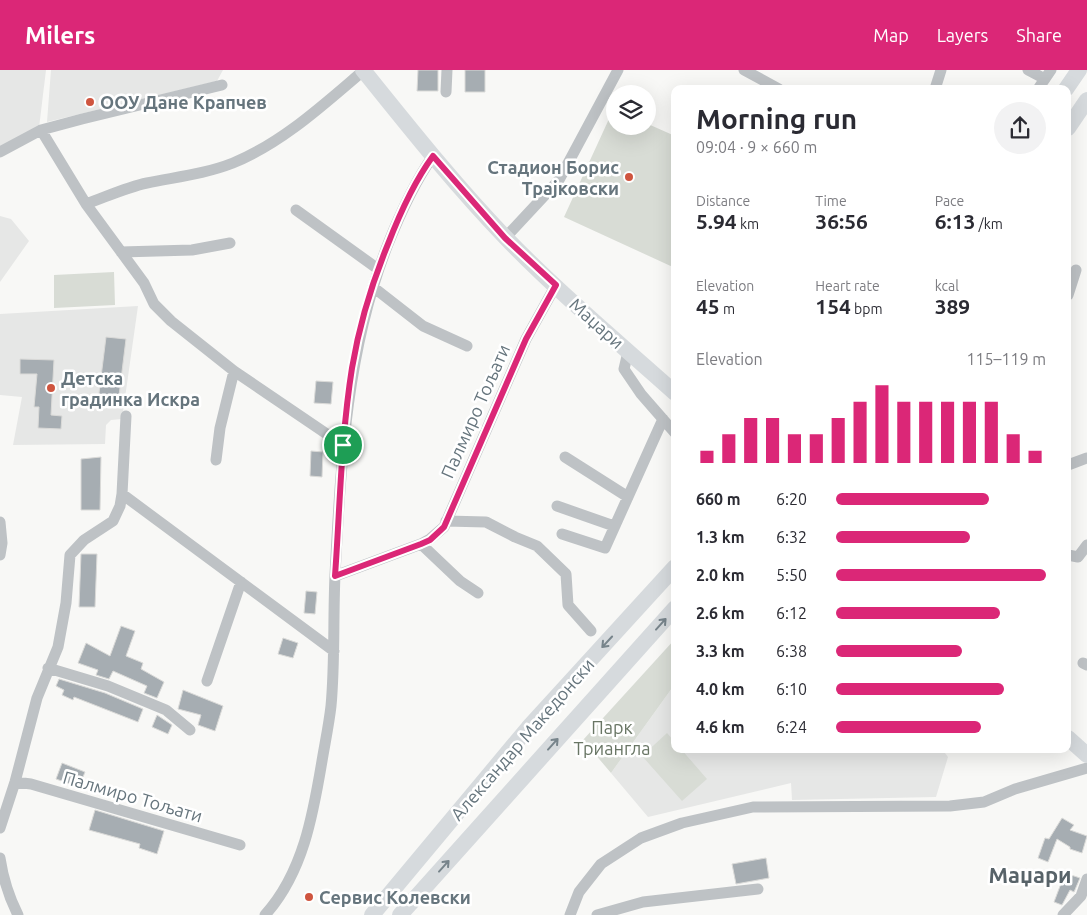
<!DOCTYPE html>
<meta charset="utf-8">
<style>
body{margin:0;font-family:Ubuntu,sans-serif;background:#f2f2f3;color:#2b2b33;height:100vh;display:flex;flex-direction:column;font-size:19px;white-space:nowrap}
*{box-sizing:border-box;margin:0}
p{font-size:16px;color:#7c7c81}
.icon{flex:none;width:28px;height:28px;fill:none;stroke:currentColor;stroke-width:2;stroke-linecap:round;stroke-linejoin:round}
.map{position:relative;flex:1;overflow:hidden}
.panel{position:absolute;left:671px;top:15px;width:400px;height:668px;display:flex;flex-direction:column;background:#fff;border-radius:10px;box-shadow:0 5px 20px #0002}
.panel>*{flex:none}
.buttons{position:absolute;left:606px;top:15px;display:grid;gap:10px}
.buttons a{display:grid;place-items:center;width:50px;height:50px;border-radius:50%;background:#fff;box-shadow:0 5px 20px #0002;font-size:25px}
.pin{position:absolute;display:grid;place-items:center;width:42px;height:42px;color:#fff;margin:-21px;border:2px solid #fff;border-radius:50%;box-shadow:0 1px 5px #0007}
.round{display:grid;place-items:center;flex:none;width:52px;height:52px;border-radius:26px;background:#f2f2f3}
.summary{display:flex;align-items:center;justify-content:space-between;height:85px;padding:0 25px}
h1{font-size:28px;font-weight:600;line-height:38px}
.metrics{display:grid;grid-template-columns:repeat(3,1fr);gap:8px;height:85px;padding:5px 25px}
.metrics div{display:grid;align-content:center}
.metrics b{font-size:21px;font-weight:600}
.metrics small{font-size:14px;font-weight:400}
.metrics p{font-size:14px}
.chart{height:140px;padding:10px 25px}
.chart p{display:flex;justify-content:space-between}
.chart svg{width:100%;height:90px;margin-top:5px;stroke:#db2777;stroke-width:6}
ul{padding:0 25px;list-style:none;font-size:16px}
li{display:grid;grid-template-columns:80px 60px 1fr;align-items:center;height:38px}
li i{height:12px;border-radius:6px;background:#db2777}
header{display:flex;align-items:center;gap:30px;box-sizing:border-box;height:70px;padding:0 25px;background:#db2777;color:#fff}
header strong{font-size:24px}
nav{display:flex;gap:28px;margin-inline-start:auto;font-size:18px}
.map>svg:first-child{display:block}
.built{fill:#e6e7e6}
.green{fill:#d8dcd5}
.building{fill:#a6adb2;stroke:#dadad8}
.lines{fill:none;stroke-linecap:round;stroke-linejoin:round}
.street{stroke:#bec2c5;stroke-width:11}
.secondary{stroke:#d6dadd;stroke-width:16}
.oneway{stroke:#77848b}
.route-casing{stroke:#fff;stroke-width:10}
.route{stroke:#db2777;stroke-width:6}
.poi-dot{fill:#cf553f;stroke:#fff;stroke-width:2}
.labels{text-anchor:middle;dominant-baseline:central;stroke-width:5;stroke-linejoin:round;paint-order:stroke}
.poi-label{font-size:18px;font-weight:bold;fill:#66757d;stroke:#fff;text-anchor:start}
.street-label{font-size:18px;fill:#66757d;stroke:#fff}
.park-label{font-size:18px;fill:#697665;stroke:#fff}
.district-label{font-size:22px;font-weight:bold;fill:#586369;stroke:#fff}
</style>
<header>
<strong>Milers</strong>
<nav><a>Map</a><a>Layers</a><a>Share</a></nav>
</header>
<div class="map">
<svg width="1087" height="845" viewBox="0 0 1087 845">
<rect width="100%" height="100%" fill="#f8f8f6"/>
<path class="built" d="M0 0H46L38 66 0 81Z
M51 0H223L217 11 47 52Z
M0 146 11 149 29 171 0 212Z
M138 236 122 349 111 350 106 355 105 374 13 375 22 327 0 325V244Z
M675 614V679H942L948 687 936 727 792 730 791 713 648 747 611 703Z"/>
<path class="green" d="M614 38 615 56H648V54L675 66V198L564 147Z
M114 202 115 235 54 238V205Z
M675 569V614L611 703 583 670Z
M667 663 675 672V679H681L707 709 682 731 642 686Z"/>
<path class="building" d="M418 0H438V21H417Z
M465 0H485V22H465Z
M106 267 126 269 118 334 98 331Z
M20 289 54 290 51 345 62 346 61 359 38 358 39 337H34L37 304H20Z
M316 311 333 312 331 334 314 333Z
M311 381 323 382 322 407 310 406Z
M101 387 100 440H81V389Z
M81 484H97L95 537H79Z
M306 521 317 522 315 544 304 543Z
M121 556 135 561 126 586 143 593 141 599 164 612 157 628 144 623 147 616 113 601 109 609 96 605 98 600 78 593 86 573 110 586Z
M283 568 298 573 293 588 278 584Z
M59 609 105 623 143 639 138 652 74 627 73 630 62 625 64 620 56 616Z
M183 620 223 636 215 661 198 655 201 645 178 639Z
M157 645 172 655 168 664 152 657Z
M62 693 85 702 79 717 56 709Z
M95 740 164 761 157 784 139 778 140 774 89 760Z
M1062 748 1074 755 1070 760 1087 766 1082 783 1070 779V777L1057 769 1048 792 1038 788 1045 768 1049 769Z
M766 788 769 808 736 814 732 794Z
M1065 803 1080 808 1074 822 1070 820 1062 835 1054 832Z"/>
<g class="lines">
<path class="street" d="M744 0 779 19
M1028 0 1045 9
M935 19 941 0
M1038 19 1051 0
M446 22 447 0
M41 60 86 134 144 213 154 234 171 251 234 301 343 375
M0 82 41 60 82 49 222 15
M86 134C106 127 127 117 147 113 176 107 205 104 233 93 282 73 323 35 363 1
M296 140 378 199
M505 168 559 110 618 0
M121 182 192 180 230 173
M373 217 423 256 467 276
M1068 225 1076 200
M628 282 624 299 641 324 675 363
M565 387 628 427
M216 390 220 358 234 301
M1068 395 1087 388
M122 424 126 346
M557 436 614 456
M446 451 486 452 515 467 537 476 566 504 568 535 591 561
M0 452 2 473 0 485
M562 464 605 478 663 349
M421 474 460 511 478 523
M1068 485 1078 487 1087 475
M335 506 421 474 430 469 444 457 526 269 556 215
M1083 593 1087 595
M48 598 108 616 166 640 190 660
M207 611 241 512
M15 712 31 714 240 775
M0 758 15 712 37 628 58 577 66 533 70 485 84 470 113 451 120 436 122 424 334 581
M0 788C3 808 9 827 18 845
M265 845C303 803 313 745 322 691 325 673 329 654 331 636 335 593 333 549 335 505 341 392 346 281 388 174 400 144 414 113 433 86
M570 845 579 822 601 794 641 768 682 753 753 737 950 736 984 732 1015 719 1087 698
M597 845 643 832 758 819
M1063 845 1081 826 1087 809"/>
<path class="secondary" d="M363 0C409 57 454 114 505 167 558 222 618 272 675 323
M1066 19 1079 0
M1068 58 1087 30
M1068 668 1087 685
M372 845 528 658 675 497
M400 845 675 538"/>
</g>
<defs><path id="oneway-shaft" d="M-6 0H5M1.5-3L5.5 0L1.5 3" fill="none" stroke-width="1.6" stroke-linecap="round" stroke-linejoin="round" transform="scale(1.25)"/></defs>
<g class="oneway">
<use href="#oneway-shaft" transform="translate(661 554) rotate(-48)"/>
<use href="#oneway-shaft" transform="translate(607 572) rotate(133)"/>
<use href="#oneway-shaft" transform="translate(553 674) rotate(-48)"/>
<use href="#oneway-shaft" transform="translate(444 796) rotate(-48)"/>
</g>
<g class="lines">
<g class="route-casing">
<path id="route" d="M433 86 505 168 556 215 526 269 444 457 430 470 421 474 335 506C340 437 341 367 352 298 359 256 372 213 388 174 400 143 414 112 433 86Z"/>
</g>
<use href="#route" class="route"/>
</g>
<g class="poi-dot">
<circle cx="90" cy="32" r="5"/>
<circle cx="629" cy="107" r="5"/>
<circle cx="51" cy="318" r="5"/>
<circle cx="309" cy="827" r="5"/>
</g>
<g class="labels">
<g class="poi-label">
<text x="100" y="32">ООУ Дане Крапчев</text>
<text x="619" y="97" text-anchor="end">Стадион Борис<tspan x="619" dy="21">Трајковски</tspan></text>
<text x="61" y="308">Детска<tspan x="61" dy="21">градинка Искра</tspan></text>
<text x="319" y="827">Сервис Колевски</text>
</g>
<g class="street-label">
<text transform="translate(597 253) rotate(42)">Маџари</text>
<text transform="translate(475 341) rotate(-66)">Палмиро Тољати</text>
<text transform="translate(522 669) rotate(-49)">Александар Македонски</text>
<text transform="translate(133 726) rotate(16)">Палмиро Тољати</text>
</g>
<g class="park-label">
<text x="612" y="657">Парк<tspan x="612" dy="21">Триангла</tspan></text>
</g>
<g class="district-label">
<text x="1030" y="804">Маџари</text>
</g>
</g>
</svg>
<div class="buttons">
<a><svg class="icon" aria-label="layers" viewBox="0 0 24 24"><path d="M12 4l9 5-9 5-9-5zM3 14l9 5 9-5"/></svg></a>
</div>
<div class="pin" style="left:343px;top:375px;background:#1e9e55"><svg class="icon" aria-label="arrive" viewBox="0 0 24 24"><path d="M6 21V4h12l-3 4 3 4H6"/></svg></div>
<section class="panel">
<div class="summary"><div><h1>Morning run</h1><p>09:04 · 9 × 660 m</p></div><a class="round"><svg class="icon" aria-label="share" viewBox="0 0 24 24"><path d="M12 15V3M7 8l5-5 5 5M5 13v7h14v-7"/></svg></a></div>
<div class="metrics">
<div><p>Distance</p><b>5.94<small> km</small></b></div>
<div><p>Time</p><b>36:56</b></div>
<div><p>Pace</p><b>6:13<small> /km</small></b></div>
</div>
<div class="metrics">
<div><p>Elevation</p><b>45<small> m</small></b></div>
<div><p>Heart rate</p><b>154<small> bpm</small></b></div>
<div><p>kcal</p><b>389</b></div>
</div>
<div class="chart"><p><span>Elevation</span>115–119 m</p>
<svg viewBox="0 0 160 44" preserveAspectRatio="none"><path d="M5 44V38M15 44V30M25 44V22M35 44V22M45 44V30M55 44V30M65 44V22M75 44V14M85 44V6M95 44V14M105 44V14M115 44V14M125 44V14M135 44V14M145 44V30M155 44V38"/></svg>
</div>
<ul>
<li><b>660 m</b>6:20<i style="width:73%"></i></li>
<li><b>1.3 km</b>6:32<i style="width:64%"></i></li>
<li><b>2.0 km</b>5:50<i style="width:100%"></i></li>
<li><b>2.6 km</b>6:12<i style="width:78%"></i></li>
<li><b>3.3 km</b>6:38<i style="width:60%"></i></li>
<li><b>4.0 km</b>6:10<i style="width:80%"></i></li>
<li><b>4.6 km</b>6:24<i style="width:69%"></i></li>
</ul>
</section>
</div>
